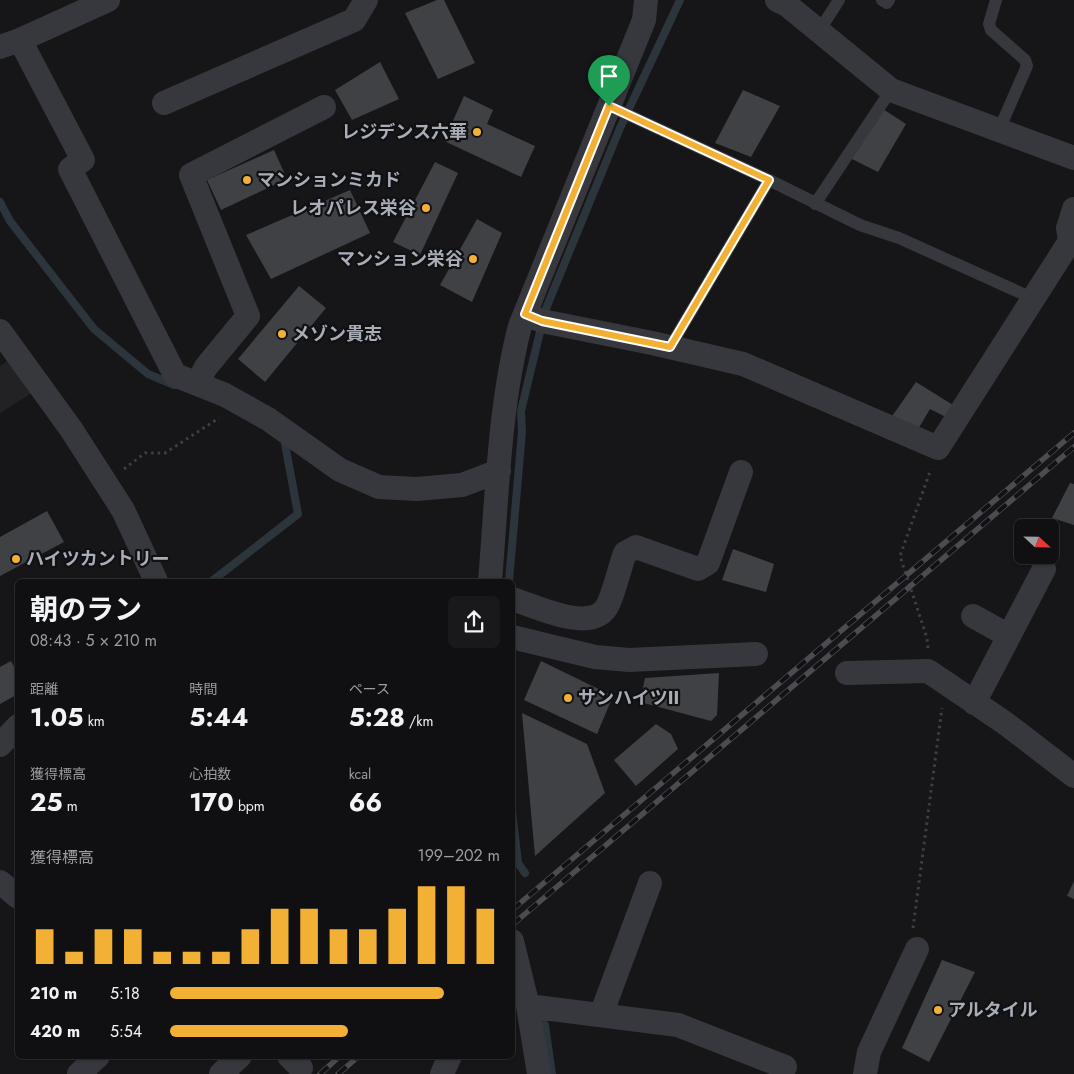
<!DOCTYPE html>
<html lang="ja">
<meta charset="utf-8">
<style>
body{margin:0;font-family:Jost,"Noto Sans JP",sans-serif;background:#19191b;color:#f1f3f6;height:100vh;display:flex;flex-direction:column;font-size:19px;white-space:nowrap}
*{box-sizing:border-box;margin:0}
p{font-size:16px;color:#9c9d9f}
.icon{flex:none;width:28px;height:28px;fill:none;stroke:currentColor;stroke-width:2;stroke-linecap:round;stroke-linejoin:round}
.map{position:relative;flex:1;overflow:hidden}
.drawer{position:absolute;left:15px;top:579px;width:500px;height:480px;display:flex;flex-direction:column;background:#101012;border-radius:8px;box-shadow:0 1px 4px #0004,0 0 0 1px #303032}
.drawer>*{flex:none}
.needle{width:32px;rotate:112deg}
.tools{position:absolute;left:1014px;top:519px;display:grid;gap:10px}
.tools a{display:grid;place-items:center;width:45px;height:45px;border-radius:8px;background:#101012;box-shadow:0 1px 4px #0004,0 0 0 1px #303032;font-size:25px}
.pin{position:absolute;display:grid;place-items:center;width:42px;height:42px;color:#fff;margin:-51px -21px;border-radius:50% 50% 50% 0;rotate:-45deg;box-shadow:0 0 5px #0007}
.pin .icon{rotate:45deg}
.round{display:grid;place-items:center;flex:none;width:52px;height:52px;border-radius:8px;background:#19191b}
.summary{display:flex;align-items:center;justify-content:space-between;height:85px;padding:0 15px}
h1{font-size:28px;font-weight:700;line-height:38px}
.metrics{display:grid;grid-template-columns:repeat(3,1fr);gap:8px;height:85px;padding:5px 15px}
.metrics div{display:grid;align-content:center}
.metrics b{font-size:25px;font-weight:700}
.metrics small{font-size:14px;font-weight:400}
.metrics p{font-size:14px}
.chart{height:140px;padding:10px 15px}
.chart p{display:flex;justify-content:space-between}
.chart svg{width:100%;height:90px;margin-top:5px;stroke:#f2b134;stroke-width:6}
ul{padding:0 15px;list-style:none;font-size:16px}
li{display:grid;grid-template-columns:80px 60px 1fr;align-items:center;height:38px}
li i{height:12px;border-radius:6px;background:#f2b134}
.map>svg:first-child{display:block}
.built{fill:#222225}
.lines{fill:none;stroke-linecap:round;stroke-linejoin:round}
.stream{stroke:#2c353c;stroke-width:8}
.building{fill:#404145}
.path{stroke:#3d3f44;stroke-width:3;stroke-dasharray:2.5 4;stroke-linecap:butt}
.service{stroke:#37383d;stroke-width:12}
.minor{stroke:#37383d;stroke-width:24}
.rail-casing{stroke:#4a4c52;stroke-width:5.5}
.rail{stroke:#111113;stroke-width:4;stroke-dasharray:11;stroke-linecap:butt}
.route-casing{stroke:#fff;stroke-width:10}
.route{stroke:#f2b134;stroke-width:6}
.poi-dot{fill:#f2b134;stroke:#111113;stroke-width:2}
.labels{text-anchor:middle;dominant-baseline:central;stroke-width:4.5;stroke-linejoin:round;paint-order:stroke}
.poi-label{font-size:18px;font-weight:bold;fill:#a8adb8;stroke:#111113;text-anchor:start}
</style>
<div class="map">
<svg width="1074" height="1074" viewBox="0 0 1074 1074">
<rect width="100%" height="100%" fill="#161618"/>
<path class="built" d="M10 359 32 393 0 413V366Z"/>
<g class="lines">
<path class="stream" d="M0 202 10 221 94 329 148 374 174 385
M212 581 298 514 285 444
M509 581 522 432 521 411 545 311 620 128 680 0
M512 811 518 863 525 873
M545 1025 552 1074"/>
</g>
<path class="building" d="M437 0H444L475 63 438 79 405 13Z
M380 62 399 99 352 120 335 90Z
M743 90 780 106 751 157 715 143Z
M464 96 493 110 487 124 535 146 521 177 444 141Z
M883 109 906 124 878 172 850 158Z
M274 150 287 179 221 210 207 180Z
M435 162 458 173 420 255 393 242Z
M350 190 370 233 271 279 246 235Z
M477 219 502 233 472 302 440 285Z
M299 286 326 308 265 382 238 359Z
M916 382 953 405 946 417 930 409 917 431 888 422Z
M1070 483 1074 484V525L1052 518Z
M47 511 64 542 0 576V537Z
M733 549 774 564 766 592 722 580Z
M11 661 18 674V694L0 704V667Z
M541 661 613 696 597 734 524 700Z
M719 673 717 715 711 721 640 702 645 678Z
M522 713 587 744 605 793 535 856Z
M656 724 671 734 678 749 636 786 614 760Z
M1074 881V899L1067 896Z
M942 960 975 972 929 1062 902 1048Z"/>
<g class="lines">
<path class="path" d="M124 469 145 453H165L219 418
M928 648 927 638 900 556 931 469
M913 928 942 708"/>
<path class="service" d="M882 0 887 3 889 0
M996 0 989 24 991 30 1025 60 1027 66 999 130
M819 31 839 0
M609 106 769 180 860 225 899 238 1032 298
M815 204 891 90
M670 347 769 180"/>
<path class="minor" d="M777 0 787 5 891 90 1074 158
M20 40 108 0
M0 47 20 40 83 160 70 169 175 375 225 395 268 419 340 470 379 487 417 489 462 485 499 471
M164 103 354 20 366 0
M525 314 542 321 652 343 743 364 938 448 1070 241 1068 228 1074 209
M0 331 71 429 123 510 156 581
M197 384 206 367 248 316 191 175 324 107
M490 581C497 499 499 406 520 326L644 20 646 0
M512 599C535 606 589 633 606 608 613 598 620 566 625 553L636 547 698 569 708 563 741 472
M973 616 1009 636
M512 637 595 657 629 660 756 654
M847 673 928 671 1005 723 1074 776
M974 703 1044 569
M0 745 18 726
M0 882 18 897
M512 941 528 1006 539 1074
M528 1006 678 1025 785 1067
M601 1015 650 883
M289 1056 301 1068
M79 1074 98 1056
M221 1074 240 1056
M442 1074 450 1056
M865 1074 869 1052 917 949"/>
<g class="rail-casing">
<path id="rail" d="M512 910 1074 433
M512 925 1074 447
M320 1074 340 1056
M338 1074 359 1056"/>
</g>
<use href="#rail" class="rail"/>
</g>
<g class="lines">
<g class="route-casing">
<path id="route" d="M609 106 769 180 670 347 542 321 525 314Z"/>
</g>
<use href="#route" class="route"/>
</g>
<g class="poi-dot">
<circle cx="477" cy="132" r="5"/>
<circle cx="247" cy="180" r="5"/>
<circle cx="426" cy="208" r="5"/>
<circle cx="473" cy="259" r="5"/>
<circle cx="282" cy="334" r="5"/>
<circle cx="16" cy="559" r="5"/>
<circle cx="568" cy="698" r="5"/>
<circle cx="938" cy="1010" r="5"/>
</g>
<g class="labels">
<g class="poi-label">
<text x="467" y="132" text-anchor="end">レジデンス六華</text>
<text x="257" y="180">マンションミカド</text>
<text x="416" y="208" text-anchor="end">レオパレス栄谷</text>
<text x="463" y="259" text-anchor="end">マンション栄谷</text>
<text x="292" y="334">メゾン貴志</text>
<text x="26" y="559">ハイツカントリー</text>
<text x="578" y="698">サンハイツII</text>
<text x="948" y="1010">アルタイル</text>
</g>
</g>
</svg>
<div class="tools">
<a><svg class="needle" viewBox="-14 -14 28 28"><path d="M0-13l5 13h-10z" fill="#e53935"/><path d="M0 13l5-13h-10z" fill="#9c9d9f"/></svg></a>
</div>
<div class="pin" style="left:609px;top:106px;background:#1e9e55"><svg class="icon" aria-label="arrive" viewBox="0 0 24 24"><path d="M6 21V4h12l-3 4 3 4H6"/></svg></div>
<section class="drawer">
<div class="summary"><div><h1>朝のラン</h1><p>08:43 · 5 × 210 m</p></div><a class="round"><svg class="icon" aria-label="share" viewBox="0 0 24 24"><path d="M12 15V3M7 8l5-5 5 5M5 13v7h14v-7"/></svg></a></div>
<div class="metrics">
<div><p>距離</p><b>1.05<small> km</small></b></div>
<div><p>時間</p><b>5:44</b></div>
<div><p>ペース</p><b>5:28<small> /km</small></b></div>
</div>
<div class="metrics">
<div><p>獲得標高</p><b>25<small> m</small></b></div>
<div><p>心拍数</p><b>170<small> bpm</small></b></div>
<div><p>kcal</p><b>66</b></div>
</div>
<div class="chart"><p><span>獲得標高</span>199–202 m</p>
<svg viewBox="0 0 160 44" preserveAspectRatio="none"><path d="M5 44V27M15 44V38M25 44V27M35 44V27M45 44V38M55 44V38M65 44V38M75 44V27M85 44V17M95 44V17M105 44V27M115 44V27M125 44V17M135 44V6M145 44V6M155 44V17"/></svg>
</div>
<ul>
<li><b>210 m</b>5:18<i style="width:83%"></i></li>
<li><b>420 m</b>5:54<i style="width:54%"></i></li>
</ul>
</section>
</div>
